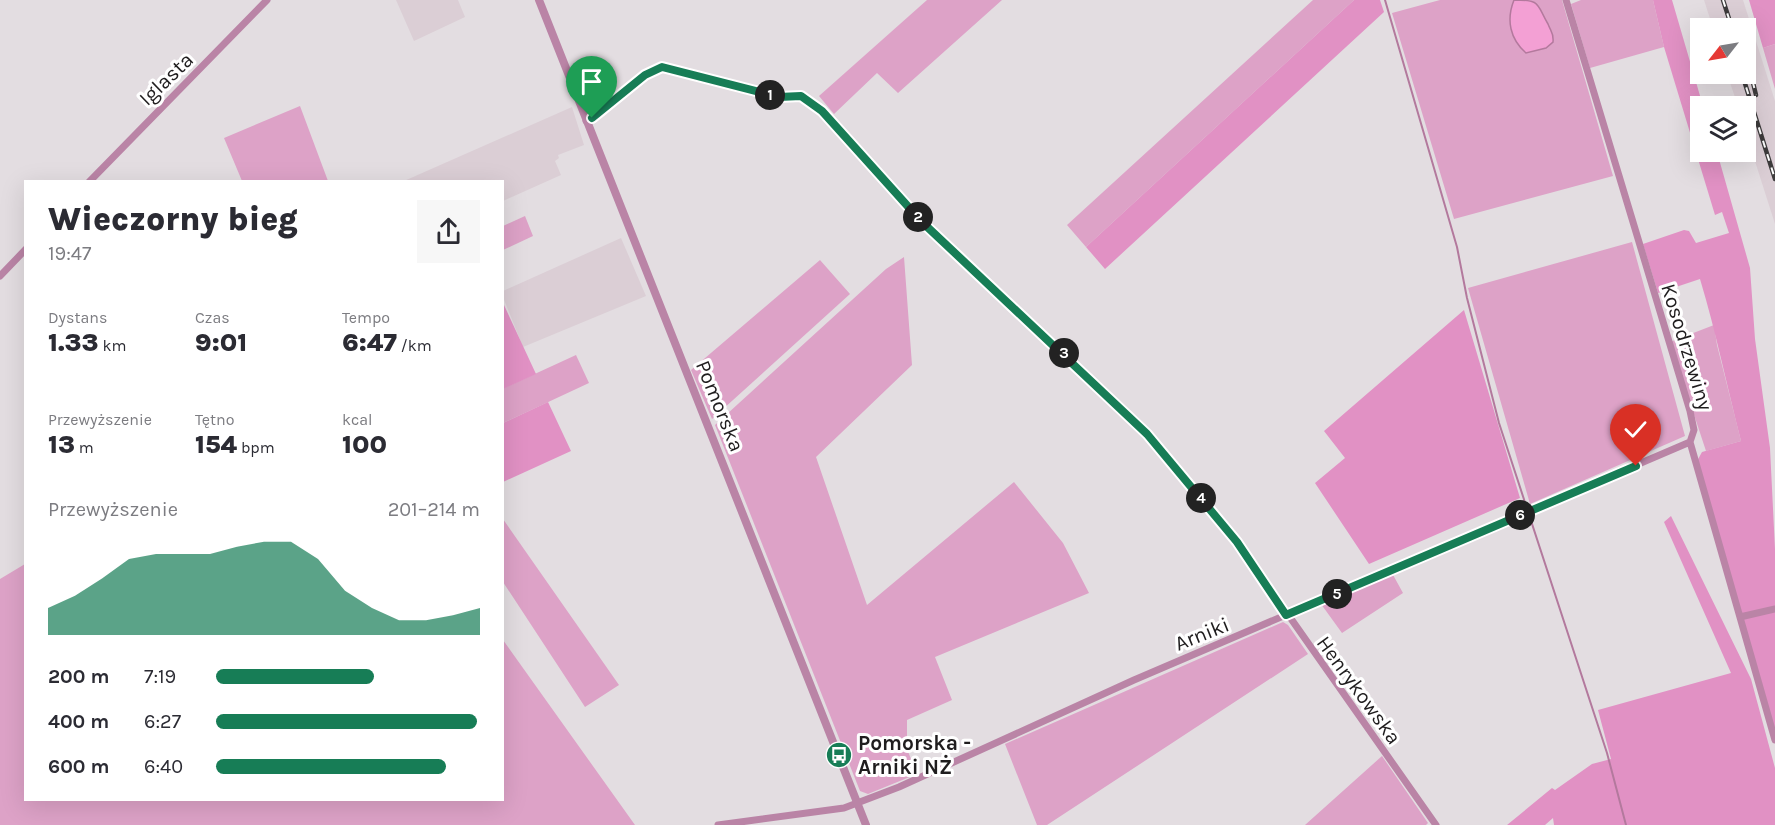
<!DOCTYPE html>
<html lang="pl">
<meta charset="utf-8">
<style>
body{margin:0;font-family:Karla,sans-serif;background:#f7f7f7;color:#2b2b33;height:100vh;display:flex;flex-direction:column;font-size:22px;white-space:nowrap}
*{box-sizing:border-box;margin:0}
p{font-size:20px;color:#7c7c81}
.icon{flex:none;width:33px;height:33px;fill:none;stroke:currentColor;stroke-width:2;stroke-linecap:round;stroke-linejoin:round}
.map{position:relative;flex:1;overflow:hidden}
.sheet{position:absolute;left:24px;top:180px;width:480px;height:621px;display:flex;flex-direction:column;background:#fff;border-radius:0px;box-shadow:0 6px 24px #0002}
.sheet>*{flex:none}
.needle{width:39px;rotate:239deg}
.fabs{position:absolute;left:1690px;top:18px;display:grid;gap:12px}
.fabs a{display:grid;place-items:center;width:66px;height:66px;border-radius:0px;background:#fff;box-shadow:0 6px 24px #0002;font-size:30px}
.pin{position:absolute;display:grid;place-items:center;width:51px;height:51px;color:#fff;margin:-62px -26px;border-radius:50% 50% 50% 0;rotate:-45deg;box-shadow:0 0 6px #0007}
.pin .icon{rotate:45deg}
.km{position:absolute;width:30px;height:30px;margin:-15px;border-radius:50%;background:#222;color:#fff;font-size:16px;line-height:30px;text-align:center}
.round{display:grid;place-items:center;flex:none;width:63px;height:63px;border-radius:0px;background:#f7f7f7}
.headline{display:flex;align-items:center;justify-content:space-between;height:102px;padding:0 24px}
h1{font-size:33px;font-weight:800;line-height:45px}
.metrics{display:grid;grid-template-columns:repeat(3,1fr);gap:9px;height:102px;padding:6px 24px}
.metrics div{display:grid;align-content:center}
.metrics b{font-size:26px;font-weight:800}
.metrics small{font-size:16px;font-weight:400}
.metrics p{font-size:16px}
.chart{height:168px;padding:12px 24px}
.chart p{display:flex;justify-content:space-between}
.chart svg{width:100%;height:108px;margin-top:6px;fill:#177d56;opacity:.7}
ul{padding:0 24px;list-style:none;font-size:20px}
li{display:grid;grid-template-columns:96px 72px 1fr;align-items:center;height:45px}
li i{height:15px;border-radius:8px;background:#177d56}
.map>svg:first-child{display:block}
.built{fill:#dbced5}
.green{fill:#dda2c7}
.forest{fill:#e191c4}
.water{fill:#f3a0d4;stroke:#b3799d;stroke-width:1.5}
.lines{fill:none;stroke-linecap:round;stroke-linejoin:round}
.stream{stroke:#b3799d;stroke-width:2}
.minor{stroke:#ba84a6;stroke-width:7}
.tertiary{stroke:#ba84a6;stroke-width:8}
.rail-casing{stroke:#3d3b3c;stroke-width:4.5}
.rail{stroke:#fff;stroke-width:2;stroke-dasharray:7;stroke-linecap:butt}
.route-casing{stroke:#fff;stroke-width:12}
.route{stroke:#177d56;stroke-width:8}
.labels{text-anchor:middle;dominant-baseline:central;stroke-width:6;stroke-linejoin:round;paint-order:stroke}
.street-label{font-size:21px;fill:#1f1d1e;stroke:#fff}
.poi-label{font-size:21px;font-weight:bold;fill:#1f1d1e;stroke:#fff;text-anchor:start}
</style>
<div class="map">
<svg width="1775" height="825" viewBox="0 0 1775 825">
<rect width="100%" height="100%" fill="#e3dde1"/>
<path class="built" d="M396 0H458L465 17 414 41Z
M1704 0H1743L1775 101V224L1746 133V106H1738L1727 74H1746V28H1713Z
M572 107 584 145 558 155 559 158 555 161 561 175 503 201 502 182 404 181Z
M621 238 646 296 523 347 503 297V291Z"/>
<path class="green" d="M927 0H1002L898 93 877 73 834 114 819 96Z
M1313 0H1354L1086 247 1067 225Z
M1440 0H1562L1613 176 1454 219 1392 13Z
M1581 0H1653L1664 47 1590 68 1571 4Z
M1775 44V89L1763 48Z
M300 106 328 181H242L224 138Z
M525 216 533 236 503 250V226Z
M1632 242 1685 436 1530 504 1468 288Z
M904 257 912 365 816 457 867 605 1014 482 1063 543 1089 593 935 657 952 700 907 720V749L917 774 868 794 860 791 715 425 886 269Z
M820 260 850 294 712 419 691 370Z
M1714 325 1717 345 1741 441 1706 451 1670 342Z
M576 355 589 383 503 423 502 389Z
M503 519 619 685 585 707 503 582Z
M25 564 26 800H502L503 640 635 825H0V579Z
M1392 573 1403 593 1342 633 1321 604Z
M1283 622 1288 625 1308 654 1047 825H1037L1005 744Z
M1382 756 1428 823 1426 825H1305Z"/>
<path class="forest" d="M1354 0H1380L1384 12 1105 269 1086 247Z
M1653 0H1672L1703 106 1701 152H1717L1750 268 1755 339 1770 448 1775 549V740L1696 463 1702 452 1741 441C1727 387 1716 332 1700 279L1658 293 1643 244 1684 230 1689 231 1696 243 1729 233 1722 212 1715 215 1664 47Z
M1749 0H1775V44L1763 48Z
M504 305 536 374 503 389 502 306Z
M1464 310 1520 498 1369 564 1315 483 1345 458 1324 431Z
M548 402 571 451 503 482V423Z
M1671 516 1751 679 1775 768V825H1554L1553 818 1545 825H1507L1552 788 1555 790 1592 764 1611 759 1598 710 1731 673 1664 522Z"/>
<path class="water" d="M1514 0C1542 0 1536 4 1548 24 1551 32 1554 33 1553 42L1546 48 1526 53C1510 39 1506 20 1514 0Z"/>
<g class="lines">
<path class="stream" d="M1385 0 1457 247 1467 298 1499 423 1607 753 1626 825"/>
<path class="minor" d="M1566 0 1690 411 1694 430 1690 442 1775 740
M586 121C615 109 632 73 662 67L779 97 801 96 821 111 922 222 1147 434 1184 476 1237 542 1436 825
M89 182 267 0
M0 276 26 249
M1740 617 1775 609
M718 825 844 808 899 787 1134 680 1690 442"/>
<path class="tertiary" d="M539 0 866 825"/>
<g class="rail-casing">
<path id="rail" d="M1723 0 1732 28
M1746 54 1756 95
M1742 74 1775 179"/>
</g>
<use href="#rail" class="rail"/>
</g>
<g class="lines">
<g class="route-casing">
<path id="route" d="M592 118 645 75 662 67 779 97 801 96 822 111 922 222 1147 434 1237 542 1286 615 1636 466"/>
</g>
<use href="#route" class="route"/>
</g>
<defs>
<g id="bus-disc" transform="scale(1.35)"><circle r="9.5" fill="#177d56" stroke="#fff"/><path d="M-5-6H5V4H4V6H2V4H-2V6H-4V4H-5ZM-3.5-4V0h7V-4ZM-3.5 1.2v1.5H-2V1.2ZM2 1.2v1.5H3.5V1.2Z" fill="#fff"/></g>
</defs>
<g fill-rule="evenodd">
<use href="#bus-disc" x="839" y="755"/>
</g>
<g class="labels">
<g class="street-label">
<text transform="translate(166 79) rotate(-44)">Iglasta</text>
<text transform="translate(1687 347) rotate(73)">Kosodrzewiny</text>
<text transform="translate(720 406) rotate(68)">Pomorska</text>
<text transform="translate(1202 634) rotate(-22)">Arniki</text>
<text transform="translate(1359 690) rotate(54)">Henrykowska</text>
</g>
<g class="poi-label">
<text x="858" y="743">Pomorska -<tspan x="858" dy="24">Arniki NŻ</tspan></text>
</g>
</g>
</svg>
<div class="fabs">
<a><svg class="needle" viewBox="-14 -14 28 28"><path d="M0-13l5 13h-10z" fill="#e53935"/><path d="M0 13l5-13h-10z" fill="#7c7c81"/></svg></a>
<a><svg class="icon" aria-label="layers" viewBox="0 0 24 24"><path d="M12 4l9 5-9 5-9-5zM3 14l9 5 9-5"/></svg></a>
</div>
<div class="pin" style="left:592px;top:118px;background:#1e9e55"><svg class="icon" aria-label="arrive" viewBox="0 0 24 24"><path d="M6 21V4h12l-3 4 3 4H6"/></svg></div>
<div class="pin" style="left:1636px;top:466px;background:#d93025"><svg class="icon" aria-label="check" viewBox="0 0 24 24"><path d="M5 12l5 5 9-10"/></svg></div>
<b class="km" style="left:770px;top:95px">1</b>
<b class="km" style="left:918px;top:217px">2</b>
<b class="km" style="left:1064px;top:353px">3</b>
<b class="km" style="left:1201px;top:498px">4</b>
<b class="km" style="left:1337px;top:594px">5</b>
<b class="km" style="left:1520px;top:515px">6</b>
<section class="sheet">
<div class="headline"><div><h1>Wieczorny bieg</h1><p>19:47</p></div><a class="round"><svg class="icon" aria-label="share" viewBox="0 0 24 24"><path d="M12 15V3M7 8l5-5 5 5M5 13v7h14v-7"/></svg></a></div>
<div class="metrics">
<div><p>Dystans</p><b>1.33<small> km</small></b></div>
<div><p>Czas</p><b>9:01</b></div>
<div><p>Tempo</p><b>6:47<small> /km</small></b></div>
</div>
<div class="metrics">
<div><p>Przewyższenie</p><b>13<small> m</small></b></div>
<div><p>Tętno</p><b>154<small> bpm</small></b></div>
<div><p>kcal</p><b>100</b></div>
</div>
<div class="chart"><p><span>Przewyższenie</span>201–214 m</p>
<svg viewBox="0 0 160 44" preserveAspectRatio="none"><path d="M0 44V33L10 28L20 21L30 13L40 11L50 11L60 11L70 8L80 6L90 6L100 13L110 26L120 33L130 38L140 38L150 36L160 33V44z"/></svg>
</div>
<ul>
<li><b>200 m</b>7:19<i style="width:60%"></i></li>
<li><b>400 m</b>6:27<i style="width:99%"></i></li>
<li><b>600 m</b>6:40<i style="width:87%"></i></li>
</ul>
</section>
</div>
